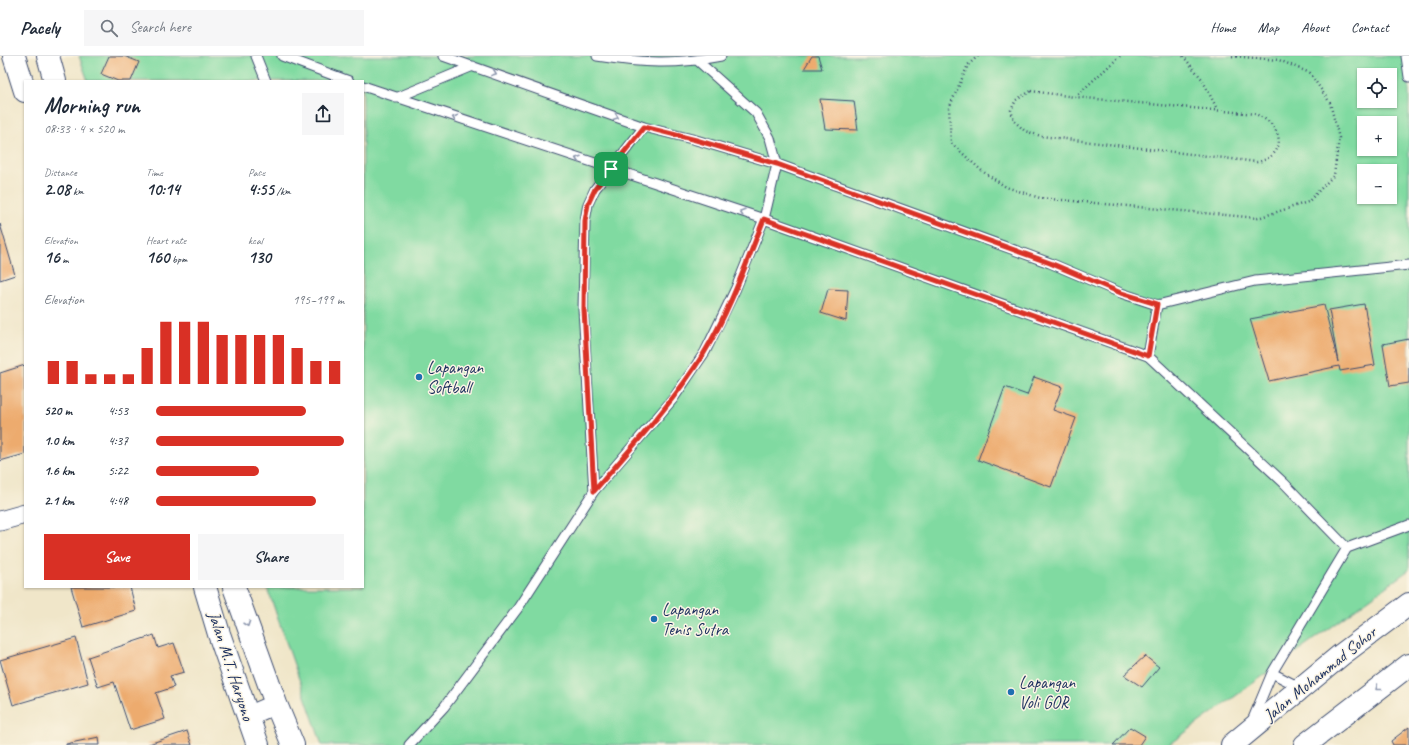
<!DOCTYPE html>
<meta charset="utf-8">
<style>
body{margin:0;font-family:Caveat,sans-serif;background:#f6f6f7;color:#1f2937;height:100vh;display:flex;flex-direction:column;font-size:15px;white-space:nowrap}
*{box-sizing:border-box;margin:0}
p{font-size:13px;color:#747a83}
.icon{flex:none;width:22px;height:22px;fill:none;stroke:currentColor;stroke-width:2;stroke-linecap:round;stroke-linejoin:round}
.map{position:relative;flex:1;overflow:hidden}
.side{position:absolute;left:24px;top:24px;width:340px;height:508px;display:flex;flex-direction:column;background:#fff;border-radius:0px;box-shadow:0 1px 3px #0004}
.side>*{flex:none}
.buttons{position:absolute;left:1357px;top:12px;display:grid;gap:8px}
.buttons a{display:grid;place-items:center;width:40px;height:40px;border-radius:0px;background:#fff;box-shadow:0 1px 3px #0004;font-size:20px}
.pin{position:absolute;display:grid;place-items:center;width:34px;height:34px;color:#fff;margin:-17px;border-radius:8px;box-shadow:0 2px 6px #0006}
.round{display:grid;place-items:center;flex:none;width:42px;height:42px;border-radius:0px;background:#f6f6f7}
.summary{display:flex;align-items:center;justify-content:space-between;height:68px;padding:0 20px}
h1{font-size:22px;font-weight:600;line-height:30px}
.stats{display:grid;grid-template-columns:repeat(3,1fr);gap:6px;height:68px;padding:4px 20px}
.stats div{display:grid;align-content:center}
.stats b{font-size:17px;font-weight:600}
.stats small{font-size:11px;font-weight:400}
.stats p{font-size:11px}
.chart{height:112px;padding:8px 20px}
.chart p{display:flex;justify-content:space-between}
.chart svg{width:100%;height:72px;margin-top:4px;stroke:#d93025;stroke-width:6}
.cta{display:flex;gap:8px;margin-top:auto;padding:8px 20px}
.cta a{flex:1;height:46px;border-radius:0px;background:#d93025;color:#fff;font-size:16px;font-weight:600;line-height:46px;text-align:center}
.cta a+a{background:#f6f6f7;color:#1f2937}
ul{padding:0 20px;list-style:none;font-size:13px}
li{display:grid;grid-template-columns:64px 48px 1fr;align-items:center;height:30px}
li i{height:10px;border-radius:5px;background:#d93025}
header{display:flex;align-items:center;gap:24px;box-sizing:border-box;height:56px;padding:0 20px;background:#fff;border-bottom:1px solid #e0e1e3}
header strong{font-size:19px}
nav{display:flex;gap:22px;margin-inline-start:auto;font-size:14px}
.search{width:280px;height:36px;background:#f6f6f7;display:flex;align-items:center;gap:10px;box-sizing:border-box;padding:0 14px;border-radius:0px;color:#747a83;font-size:15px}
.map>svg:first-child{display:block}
.green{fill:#80daa1;stroke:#4e8480;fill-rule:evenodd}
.building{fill:#edab6e}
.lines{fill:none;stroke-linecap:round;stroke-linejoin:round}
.service-casing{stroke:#3b4a6e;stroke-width:11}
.minor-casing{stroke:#3b4a6e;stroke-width:21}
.tertiary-casing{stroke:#3b4a6e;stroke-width:24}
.path{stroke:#3b4a6e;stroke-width:2.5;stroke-dasharray:1 3;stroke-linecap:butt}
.service{stroke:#fff;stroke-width:9}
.minor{stroke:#fff;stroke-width:19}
.tertiary{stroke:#fff;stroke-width:22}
.oneway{stroke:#8d97ae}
.route-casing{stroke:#fff;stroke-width:8}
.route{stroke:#d93025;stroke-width:5}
.poi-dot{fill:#1f6fb2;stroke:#fcf5e5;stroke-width:1.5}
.labels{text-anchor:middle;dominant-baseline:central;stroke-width:3;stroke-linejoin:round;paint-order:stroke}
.poi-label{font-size:17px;fill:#1b2f5e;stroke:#fcf5e5;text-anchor:start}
.street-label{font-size:17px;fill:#1b2f5e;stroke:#fcf5e5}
</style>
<header>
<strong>Pacely</strong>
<div class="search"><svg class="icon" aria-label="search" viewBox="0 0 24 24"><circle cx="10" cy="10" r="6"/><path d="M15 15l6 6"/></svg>Search here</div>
<nav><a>Home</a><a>Map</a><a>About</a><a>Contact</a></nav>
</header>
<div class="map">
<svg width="1409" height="689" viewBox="0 0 1409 689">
<rect width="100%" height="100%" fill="#fcf5e5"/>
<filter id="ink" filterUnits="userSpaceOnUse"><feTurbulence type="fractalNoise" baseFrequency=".025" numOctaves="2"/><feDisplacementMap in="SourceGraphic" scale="8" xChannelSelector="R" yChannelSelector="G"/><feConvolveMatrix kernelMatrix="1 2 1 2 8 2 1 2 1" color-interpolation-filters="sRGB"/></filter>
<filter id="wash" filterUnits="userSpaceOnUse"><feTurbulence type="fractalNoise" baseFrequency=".012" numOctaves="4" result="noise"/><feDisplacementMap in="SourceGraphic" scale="16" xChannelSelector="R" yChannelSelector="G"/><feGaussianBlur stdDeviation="0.9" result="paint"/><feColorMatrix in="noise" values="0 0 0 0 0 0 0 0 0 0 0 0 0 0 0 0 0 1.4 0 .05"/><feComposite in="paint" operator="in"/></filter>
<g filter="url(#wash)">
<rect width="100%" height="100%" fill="#f0e6c9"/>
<path class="green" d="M79 0H1409V514L1168 689H322L267 531H363V25H88ZM1364 19H1390V45H1364ZM1364 67H1390V93H1364ZM1364 115H1390V141H1364Z"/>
<g id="blocks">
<path class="building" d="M109 0H124L139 6 131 25H118L101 18Z
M812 0H818L822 13H804Z
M820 43 854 45 858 74 825 73Z
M0 168 15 219 0 224Z
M828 233 848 234 846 265 821 257Z
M1364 248 1375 309 1340 315 1339 310 1269 325 1250 263 1324 249 1338 306 1329 254Z
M1409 283V327L1390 330 1383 288Z
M25 309V398L0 405V317Z
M1034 321 1062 331 1053 354 1076 362 1051 431 978 404 1005 331 1027 339Z
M71 531H130L136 555 83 571Z
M154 579 158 592 174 587 184 616 170 620 174 631 156 637 165 663 130 674 114 626 98 631 88 601Z
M76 582 88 627 13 649 0 604Z
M1145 600 1159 611 1142 631 1124 619Z
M1130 671 1145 680 1139 689H1113Z
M1409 671V689H1393L1391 685Z
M187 675 192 689H146Z
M99 681 100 689H66V688Z"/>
</g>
</g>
<g filter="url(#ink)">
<use href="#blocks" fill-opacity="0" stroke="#3b4a6e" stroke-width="1"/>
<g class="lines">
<g class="service-casing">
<path id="service" d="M256 0 266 25
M282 0 349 25
M443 0 644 71 696 84 777 108 1050 207 1121 237 1157 249 1255 225 1409 209
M597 0C642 7 675 9 721 0
M1406 0 1409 21
M363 30 764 163 1148 300 1284 427 1347 492 1272 617 1252 665
M396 42 473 10
M1148 300 1157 249
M594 435 583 253 585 165 588 148 595 133 644 71
M1347 492 1409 469
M1272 617 1301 632
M409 689 444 651 518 552 594 435 673 343 705 296 736 232 764 163 777 108 770 82 756 57 698 5"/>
</g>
<g class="minor-casing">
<path id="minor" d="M0 465 25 458
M248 660 276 648"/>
</g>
<g class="tertiary-casing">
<path id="tertiary" d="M14 0 25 35
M48 0 55 25
M205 531 219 578 258 689
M234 531 276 648 293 689
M1232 689 1341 599 1409 548
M1305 689 1409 609"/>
</g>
<path class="path" d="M978 0 968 9 949 52 951 87 982 115 1006 131 1040 142 1258 162 1308 146 1334 119 1339 82 1330 47 1310 17 1279 4 1231 0
M1183 0 1202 23 1217 53
M1031 35 1075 41 1256 58C1261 61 1268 64 1272 69 1286 86 1277 102 1257 106L1041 80 1025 75 1014 65 1011 54 1016 44Z
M1075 41 1120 0"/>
<use href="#service" class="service"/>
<use href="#minor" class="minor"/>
<use href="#tertiary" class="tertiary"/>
</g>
<defs><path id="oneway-chevron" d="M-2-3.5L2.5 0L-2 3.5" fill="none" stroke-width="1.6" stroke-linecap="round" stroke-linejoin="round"/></defs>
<g class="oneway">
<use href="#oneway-chevron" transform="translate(494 17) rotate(20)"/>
<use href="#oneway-chevron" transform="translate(616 61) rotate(20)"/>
<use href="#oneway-chevron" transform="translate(455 62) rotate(-162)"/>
<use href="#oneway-chevron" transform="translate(578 103) rotate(-162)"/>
<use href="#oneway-chevron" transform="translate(742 156) rotate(-162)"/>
<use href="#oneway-chevron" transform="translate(247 568) rotate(71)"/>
<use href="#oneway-chevron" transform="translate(1378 632) rotate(142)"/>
</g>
</g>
<g class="lines" filter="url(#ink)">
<g class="route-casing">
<path id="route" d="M644 71 696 84 777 108 1050 207 1121 237 1157 248 1148 300 764 163C746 208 729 256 704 297 673 347 632 391 594 435L584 253 585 165 588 148 595 133Z"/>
</g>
<use href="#route" class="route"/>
</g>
<g class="poi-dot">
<circle cx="419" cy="321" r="4"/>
<circle cx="654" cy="563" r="4"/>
<circle cx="1011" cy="636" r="4"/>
</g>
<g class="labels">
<g class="poi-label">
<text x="427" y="311">Lapangan<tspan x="427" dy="20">Softball</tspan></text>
<text x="662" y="553">Lapangan<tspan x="662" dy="20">Tenis Sutra</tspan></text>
<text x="1019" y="626">Lapangan<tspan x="1019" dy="20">Voli GOR</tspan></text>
</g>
<g class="street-label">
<text transform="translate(231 610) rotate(72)">Jalan M.T. Haryono</text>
<text transform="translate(1320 618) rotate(-39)">Jalan Mohammad Sohor</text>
</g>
</g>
</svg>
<div class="buttons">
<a><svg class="icon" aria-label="locate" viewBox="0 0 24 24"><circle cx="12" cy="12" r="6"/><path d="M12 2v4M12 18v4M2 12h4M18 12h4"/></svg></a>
<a>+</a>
<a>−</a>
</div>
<div class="pin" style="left:611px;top:113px;background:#1e9e55"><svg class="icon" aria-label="arrive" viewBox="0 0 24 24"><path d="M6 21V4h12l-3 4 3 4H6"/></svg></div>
<section class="side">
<div class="summary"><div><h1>Morning run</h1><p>08:33 · 4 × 520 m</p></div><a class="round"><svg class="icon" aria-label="share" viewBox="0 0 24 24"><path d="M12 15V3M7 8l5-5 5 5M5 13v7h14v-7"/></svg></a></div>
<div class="stats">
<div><p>Distance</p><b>2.08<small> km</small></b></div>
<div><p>Time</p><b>10:14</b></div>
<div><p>Pace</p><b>4:55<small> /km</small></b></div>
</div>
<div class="stats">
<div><p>Elevation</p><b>16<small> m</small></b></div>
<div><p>Heart rate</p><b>160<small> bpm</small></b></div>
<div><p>kcal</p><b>130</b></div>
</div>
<div class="chart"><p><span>Elevation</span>195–199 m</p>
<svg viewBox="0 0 160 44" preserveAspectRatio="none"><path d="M5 44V30M15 44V30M25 44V38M35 44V38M45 44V38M55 44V22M65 44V6M75 44V6M85 44V6M95 44V14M105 44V14M115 44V14M125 44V14M135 44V22M145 44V30M155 44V30"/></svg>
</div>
<ul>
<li><b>520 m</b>4:53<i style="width:80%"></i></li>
<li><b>1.0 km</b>4:37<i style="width:100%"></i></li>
<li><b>1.6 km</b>5:22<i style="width:55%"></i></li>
<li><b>2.1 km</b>4:48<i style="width:85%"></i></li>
</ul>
<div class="cta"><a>Save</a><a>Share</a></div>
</section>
</div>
